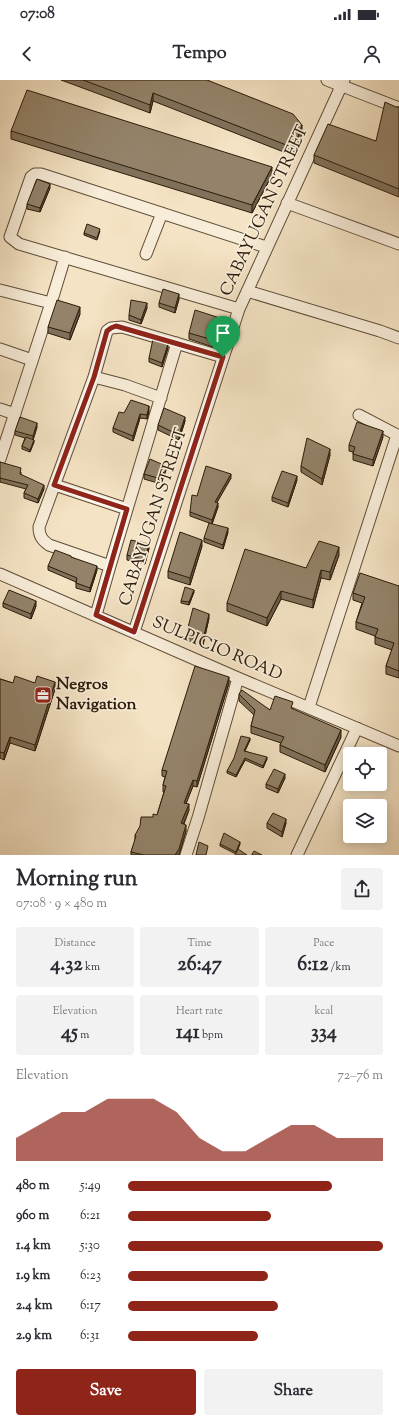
<!DOCTYPE html>
<meta charset="utf-8">
<style>
body{margin:0;font-family:"Sorts Mill Goudy",serif;background:#f2f2f3;color:#2b2b33;height:100vh;display:flex;flex-direction:column;font-size:15px;white-space:nowrap}
*{box-sizing:border-box;margin:0}
p{font-size:13px;color:#7c7c81}
.icon{flex:none;width:22px;height:22px;fill:none;stroke:currentColor;stroke-width:2;stroke-linecap:round;stroke-linejoin:round}
.map{position:relative;height:775px;overflow:hidden}
.drawer{display:flex;flex-direction:column;background:#fff;flex:1}
.drawer>*{flex:none}
.buttons{position:absolute;left:343px;top:667px;display:grid;gap:8px}
.buttons a{display:grid;place-items:center;width:44px;height:44px;border-radius:4px;background:#fff;box-shadow:0 2px 10px #0003;font-size:20px}
.pin{position:absolute;display:grid;place-items:center;width:34px;height:34px;color:#fff;margin:-41px -17px;border-radius:50% 50% 50% 0;rotate:-45deg;box-shadow:0 0 4px #0007}
.pin .icon{rotate:45deg}
.round{display:grid;place-items:center;flex:none;width:42px;height:42px;border-radius:4px;background:#f2f2f3}
.headline{display:flex;align-items:center;justify-content:space-between;height:68px;padding:0 16px}
h1{font-size:22px;font-weight:800;line-height:30px}
.stats{display:grid;grid-template-columns:repeat(3,1fr);gap:6px;height:68px;padding:4px 16px}
.stats div{display:grid;align-content:center;border-radius:4px;background:#f2f2f3;text-align:center}
.stats b{font-size:20px;font-weight:800}
.stats small{font-size:11px;font-weight:400}
.stats p{font-size:11px}
.chart{height:112px;padding:8px 16px}
.chart p{display:flex;justify-content:space-between}
.chart svg{width:100%;height:72px;margin-top:4px;fill:#8f2418;opacity:.7}
.button{display:flex;gap:8px;margin-top:auto;padding:8px 16px}
.button a{flex:1;height:46px;border-radius:4px;background:#8f2418;color:#fff;font-size:16px;font-weight:800;line-height:46px;text-align:center}
.button a+a{background:#f2f2f3;color:#2b2b33}
ul{padding:0 16px;list-style:none;font-size:13px}
li{display:grid;grid-template-columns:64px 48px 1fr;align-items:center;height:30px}
li i{height:10px;border-radius:5px;background:#8f2418}
.status{display:flex;justify-content:space-between;align-items:center;height:28px;padding:0 20px;background:#fff;direction:ltr}
.status svg{height:11px;fill:currentColor}
header{display:flex;justify-content:space-between;align-items:center;height:52px;padding:0 16px;background:#fff;font-size:18px;font-weight:800}
.map>svg:first-child{display:block}
.lines{fill:none;stroke-linecap:round;stroke-linejoin:round}
.minor-casing{stroke:#5e4d38;stroke-width:13}
.minor{stroke:#f8edd9;stroke-width:11}
.wall{fill:#7f715b;stroke:#2c1b09}
.shaded-wall{fill:#685c4a;stroke:#2c1b09}
.building{fill:#94836a;stroke:#2c1b09}
.route-casing{stroke:#fff;stroke-width:8}
.route{stroke:#8f2418;stroke-width:5}
.labels{text-anchor:middle;dominant-baseline:central;stroke-width:3.5;stroke-linejoin:round;paint-order:stroke}
.street-label{font-size:17px;fill:#2c1b09;stroke:#f8edd9}
.poi-label{font-size:17px;font-weight:bold;fill:#2c1b09;stroke:#f8edd9;text-anchor:start}
</style>
<div class="status"><b>07:08</b><svg viewBox="0 0 49 12"><path d="M0 12V9h3v3zM5 12V6h3v6zM10 12V3h3v9zM15 12V0h3v12zM26 1h20v11H26zM47 4h2v5h-2z"/></svg></div>
<header><svg class="icon" aria-label="back" viewBox="0 0 24 24"><path d="M15 5l-7 7 7 7"/></svg>Tempo<svg class="icon" aria-label="person" viewBox="0 0 24 24"><circle cx="12" cy="8" r="4"/><path d="M4 21q1-7 8-7t8 7"/></svg></header>
<div class="map">
<svg width="399" height="775" viewBox="0 0 399 775">
<rect width="100%" height="100%" fill="#f4e3c4"/>
<filter id="stains"><feTurbulence type="fractalNoise" baseFrequency=".005" numOctaves="4"/><feColorMatrix values="0 0 0 0 .2 0 0 0 0 .09 0 0 0 0 .02 0 0 0 .5 -.17"/></filter>
<radialGradient id="worn" r=".72"><stop offset=".6" stop-color="#630" stop-opacity="0"/><stop offset="1" stop-color="#630" stop-opacity=".3"/></radialGradient>
<g class="lines">
<g class="minor-casing">
<path id="minor" d="M327 0 399 28
M287 123 399 164
M146 174 162 133
M0 210 51 223
M247 211 380 251 399 258
M239 229 19 164 10 157 31 97 35 94H41L266 167
M0 269 32 280
M94 297 125 305 161 318
M0 329 15 334
M359 335 399 356
M0 379 51 223 65 177
M55 405 127 429
M110 486 49 465C42 460 39 456 39 447L94 297 107 251 111 248 122 247 223 277
M0 494 238 598 399 666
M96 535 110 486 177 263
M134 552 239 229 344 0
M309 627 397 355
M186 775 198 738 238 598
M297 775 357 648"/>
</g>
<use href="#minor" class="minor"/>
</g>
<path class="wall" d="M61 0H207L302 53 294 76 153 21 150 33Z
M396 27H399V117L314 83V75L376 61Z
M11 51 272 95 252 133 11 59Z
M50 108 40 132 27 129V124Z
M100 151 97 160 84 155V153Z
M179 219 175 233 159 227V223Z
M147 228 141 244 129 240V235Z
M80 234 70 260 48 253V247Z
M220 244 213 267 189 259V253Z
M168 268 162 287 149 282V278Z
M149 331 147 339 140 338 133 361 113 352V348L124 333Z
M185 341 179 360 158 350V345Z
M37 347 33 360 34 362 30 372 22 369V366L25 358 15 355V351Z
M383 357 373 386 353 380V372L349 371V365Z
M330 375 322 405 301 392V386Z
M0 382 21 392V395L44 409 38 423 24 418V413L26 409 0 402Z
M166 390 161 404 144 399V394Z
M231 398 217 422 218 427 212 444 190 436V432L197 416Z
M297 400 288 427 272 421V417Z
M228 452 223 469 204 462V458Z
M202 466 190 505 168 498V491Z
M149 468 145 484 127 480V475Z
M339 475 330 500 321 498 313 528 281 519 267 546 227 531V523L306 488Z
M71 477 97 490 90 512 76 508V502L48 490V486Z
M399 506V598L386 594V586L392 570 375 564V556L356 549V542L362 523 353 520V513Z
M194 512 189 525 181 523V521Z
M3 523 36 526 31 539 3 527Z
M209 538 203 565 186 560V555Z
M0 599 13 603 55 609 35 671 10 663 4 680 0 678Z
M229 603 197 707 193 706 186 723 189 730 184 744 186 751 179 775H131V772L135 761V755L153 737 157 735 164 712H163V705L165 697 162 696V690Z
M239 614 270 630 293 629 341 657 325 692 280 672V665L281 663 251 653V646L254 635 239 621Z
M250 660 245 671 267 679 263 688 245 680 236 697 227 693V691Z
M285 698 278 713 266 708V704Z
M267 743H286L282 757 267 748Z
M220 764H240L236 774 220 766Z"/>
<path class="shaded-wall" d="M153 13V21L150 33V25Z
M302 45V53L294 76V68Z
M272 87V95L252 133V125Z
M50 104V108L40 132V128Z
M179 214V219L175 233V228Z
M147 223V228L141 244V240Z
M80 227V234L70 260V253Z
M220 238V244L213 267V260Z
M168 264V268L162 287V283Z
M149 326V331L147 339V335Z
M140 334V338L133 361V356Z
M185 337V341L179 360V355Z
M37 343V347L33 360V356Z
M383 351V357L373 386V380Z
M34 360V362L30 372V370Z
M330 369V375L322 405V399Z
M166 386V390L161 404V399Z
M231 394V398L215 426V422Z
M297 396V400L288 427V423Z
M44 405V409L38 423V419Z
M218 423V427L212 444V440Z
M228 448V452L223 469V465Z
M202 460V466L190 505V498Z
M149 464V468L145 484V480Z
M339 467V475L330 500V492Z
M97 486V490L90 512V508Z
M321 490V498L313 528V520Z
M194 510V512L189 525V522Z
M281 511V519L267 546V538Z
M36 521V526L31 539V534Z
M209 534V538L203 565V560Z
M229 597V603L197 707V701Z
M55 602V609L35 671V665Z
M341 650V657L325 692V685Z
M10 657V663L4 680V673Z
M250 658V660L244 673V671Z
M267 677V679L263 688V686Z
M245 678V680L236 697V695Z
M285 694V698L278 713V709Z
M193 700V706L184 729V723Z
M189 724V730L181 750V743Z
M286 739V743L282 757V752Z
M186 745V751L179 775H175Z
M240 762V764L236 774V772Z"/>
<path class="building" d="M83 0H207L293 34 302 45 294 68 153 13 150 25Z
M27 10 272 87 252 125 11 51Z
M385 22 396 27H399V109L314 75 328 44 376 61Z
M37 99 50 104 40 128 27 124Z
M87 144 100 149 97 158 84 153Z
M163 209 179 214 175 228 159 223Z
M57 220 80 227 70 253 48 247Z
M131 220 147 223 141 240 129 235Z
M195 230 220 238 213 260 189 253Z
M153 259 168 264 162 283 149 278Z
M131 320 149 326 147 335 140 334 133 356 113 348 119 332 124 333Z
M164 328 185 337 179 355 158 345Z
M20 337 37 343 33 356 15 351Z
M357 342 383 351 373 380 353 374 355 367 349 365Z
M26 357 34 360 30 370 22 366Z
M307 358 330 369 322 399 301 386Z
M150 379 166 386 161 399 144 394Z
M0 382 21 388 20 394 44 405 38 419 24 413 28 405 0 398Z
M206 386 231 394 215 422 218 423 212 440 190 432 192 415 197 416Z
M282 391 297 396 288 423 272 417Z
M209 443 228 448 223 465 204 458Z
M180 452 202 460 190 498 168 491Z
M131 460 149 464 145 480 127 475Z
M319 461 339 467 330 492 321 490 313 520 281 511 267 538 227 523 245 469 306 488Z
M55 470 71 476V477L97 486 90 508 76 503 77 498 48 486Z
M360 493 399 506V591L386 586 394 563 375 557 378 549 356 542 365 517 353 513Z
M185 507 194 510 189 522 181 521Z
M9 510 36 521 31 534 3 523Z
M193 528 209 534 203 560 186 555Z
M195 586 229 597 197 701 193 700 184 723 189 724 181 743 186 745 179 769 175 775H144L131 772 136 756 135 755 140 746 141 737H153V734L157 735 166 706 163 705 167 691 162 690Z
M15 596 35 603 37 596 55 602 35 665 10 657 4 673 0 672V599L13 603Z
M242 610 270 630 275 616 293 622 291 628 341 650 325 685 280 665 284 657 251 646 255 630 239 614Z
M241 656 250 658 244 671 267 677 263 686 245 678 236 695 227 691 234 678Z
M274 689 285 694 278 709 266 704Z
M273 733 286 739 282 752 267 743Z
M224 753 240 762 236 772 220 764Z
M199 762 208 766 206 775H196Z
M238 769 247 775H235Z
M254 771 262 775H252V774Z"/>
<g class="lines">
<g class="route-casing">
<path id="route" d="M116 246 223 277 134 552 96 535 127 429 54 405 94 297 107 251 111 248Z"/>
</g>
<use href="#route" class="route"/>
</g>
<defs>
<g id="office-square" transform="scale(0.9)"><rect x="-9" y="-9" width="18" height="18" rx="4" fill="#8f2418" stroke="#f8edd9"/><path d="M-6-3h4V-5.5h4V-3h4V5H-6ZM-1-4.5V-3h2v-1.5ZM-6 0V1H6V0Z" fill="#fff"/></g>
</defs>
<g fill-rule="evenodd">
<use href="#office-square" x="43" y="615"/>
</g>
<g class="labels">
<g class="street-label">
<text transform="translate(265 131) rotate(-65)">CABAYUGAN STREET</text>
<text transform="translate(154 437) rotate(-72)">CABAYUGAN STREET</text>
<text transform="translate(217 569) rotate(23)">SULPICIO ROAD</text>
</g>
<g class="poi-label">
<text x="56" y="605">Negros<tspan x="56" dy="20">Navigation</tspan></text>
</g>
</g>
<rect width="100%" height="100%" filter="url(#stains)"/>
<rect width="100%" height="100%" fill="url(#worn)"/>
</svg>
<div class="buttons">
<a><svg class="icon" aria-label="locate" viewBox="0 0 24 24"><circle cx="12" cy="12" r="6"/><path d="M12 2v4M12 18v4M2 12h4M18 12h4"/></svg></a>
<a><svg class="icon" aria-label="layers" viewBox="0 0 24 24"><path d="M12 4l9 5-9 5-9-5zM3 14l9 5 9-5"/></svg></a>
</div>
<div class="pin" style="left:223px;top:277px;background:#1e9e55"><svg class="icon" aria-label="arrive" viewBox="0 0 24 24"><path d="M6 21V4h12l-3 4 3 4H6"/></svg></div>
</div>
<section class="drawer">
<div class="headline"><div><h1>Morning run</h1><p>07:08 · 9 × 480 m</p></div><a class="round"><svg class="icon" aria-label="share" viewBox="0 0 24 24"><path d="M12 15V3M7 8l5-5 5 5M5 13v7h14v-7"/></svg></a></div>
<div class="stats">
<div><p>Distance</p><b>4.32<small> km</small></b></div>
<div><p>Time</p><b>26:47</b></div>
<div><p>Pace</p><b>6:12<small> /km</small></b></div>
</div>
<div class="stats">
<div><p>Elevation</p><b>45<small> m</small></b></div>
<div><p>Heart rate</p><b>141<small> bpm</small></b></div>
<div><p>kcal</p><b>334</b></div>
</div>
<div class="chart"><p><span>Elevation</span>72–76 m</p>
<svg viewBox="0 0 160 44" preserveAspectRatio="none"><path d="M0 44V30L10 22L20 14L30 14L40 6L50 6L60 6L70 14L80 30L90 38L100 38L110 30L120 22L130 22L140 30L150 30L160 30V44z"/></svg>
</div>
<ul>
<li><b>480 m</b>5:49<i style="width:80%"></i></li>
<li><b>960 m</b>6:21<i style="width:56%"></i></li>
<li><b>1.4 km</b>5:30<i style="width:100%"></i></li>
<li><b>1.9 km</b>6:23<i style="width:55%"></i></li>
<li><b>2.4 km</b>6:17<i style="width:59%"></i></li>
<li><b>2.9 km</b>6:31<i style="width:51%"></i></li>
</ul>
<div class="button"><a>Save</a><a>Share</a></div>
</section>
